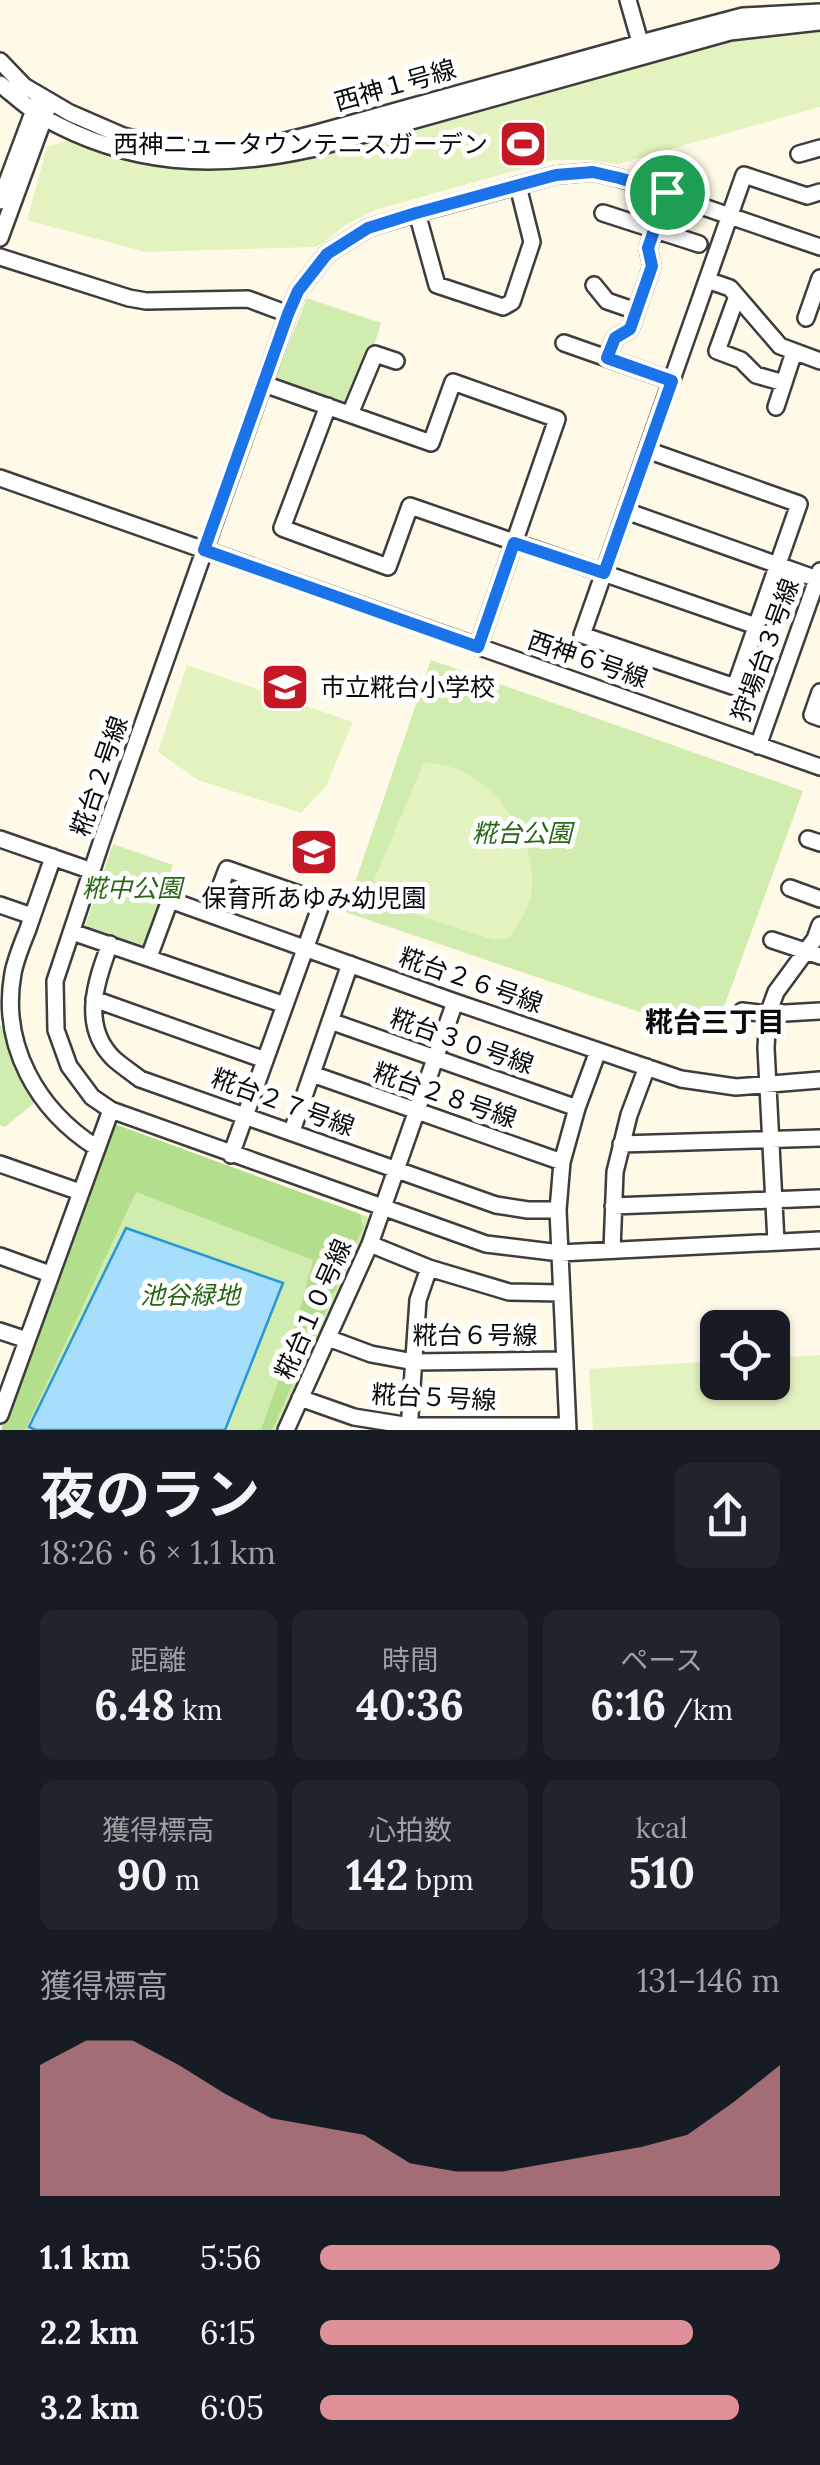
<!DOCTYPE html>
<html lang="ja">
<meta charset="utf-8">
<style>
body{margin:0;font-family:Lora,"Noto Sans JP",serif;background:#20242c;color:#f1f3f6;height:100vh;display:flex;flex-direction:column;font-size:38px;white-space:nowrap}
*{box-sizing:border-box;margin:0}
p{font-size:32px;color:#9ea1a6}
.icon{flex:none;width:55px;height:55px;fill:none;stroke:currentColor;stroke-width:2;stroke-linecap:round;stroke-linejoin:round}
.map{position:relative;height:1430px;overflow:hidden}
.sheet{display:flex;flex-direction:column;background:#171b24;flex:1}
.sheet>*{flex:none}
.tools{position:absolute;left:700px;top:1310px;display:grid;gap:20px}
.tools a{display:grid;place-items:center;width:90px;height:90px;border-radius:15px;background:#171b24;box-shadow:0 2px 8px #0004;font-size:50px}
.pin{position:absolute;display:grid;place-items:center;width:85px;height:85px;color:#fff;margin:-42px;border:5px solid #fff;border-radius:50%;box-shadow:0 2px 10px #0007}
.round{display:grid;place-items:center;flex:none;width:105px;height:105px;border-radius:15px;background:#20242c}
.headline{display:flex;align-items:center;justify-content:space-between;height:170px;padding:0 40px}
h1{font-size:55px;font-weight:700;line-height:75px}
.metrics{display:grid;grid-template-columns:repeat(3,1fr);gap:15px;height:170px;padding:10px 40px}
.metrics div{display:grid;align-content:center;border-radius:15px;background:#20242c;text-align:center}
.metrics b{font-size:42px;font-weight:700}
.metrics small{font-size:28px;font-weight:400}
.metrics p{font-size:28px}
.chart{height:280px;padding:20px 40px}
.chart p{display:flex;justify-content:space-between}
.chart svg{width:100%;height:180px;margin-top:10px;fill:#dd9098;opacity:.7}
ul{padding:0 40px;list-style:none;font-size:32px}
li{display:grid;grid-template-columns:160px 120px 1fr;align-items:center;height:75px}
li i{height:25px;border-radius:12px;background:#dd9098}
.map>svg:first-child{display:block}
.green{fill:#d0ecae}
.forest{fill:#b3de8c}
.pitch{fill:#e3f3c0}
.water{fill:#a6defc;stroke:#2797d9;stroke-width:2.5}
.lines{fill:none;stroke-linecap:round;stroke-linejoin:round}
.minor-casing{stroke:#3d3d3d;stroke-width:20}
.minor{stroke:#fff;stroke-width:15}
.route-casing{stroke:#fff;stroke-width:20}
.route{stroke:#1a73e8;stroke-width:12}
.labels{text-anchor:middle;dominant-baseline:central;stroke-width:10;stroke-linejoin:round;paint-order:stroke}
.street-label{font-size:25px;fill:#0a0a0a;stroke:#fff}
.poi-label{font-size:25px;fill:#0a0a0a;stroke:#fff;text-anchor:end}
.park-label{font-size:25px;font-style:italic;fill:#296616;stroke:#fff}
.neighbourhood-label{font-size:28px;font-weight:bold;fill:#0a0a0a;stroke:#fff}
</style>
<div class="map">
<svg width="820" height="1430" viewBox="0 0 820 1430">
<rect width="100%" height="100%" fill="#fffae7"/>
<path class="green" d="M307 298 381 323 372 353 350 409 274 382Z
M431 660 803 791 713 1037 345 912Z
M113 844 173 865 144 951 88 932 85 926Z
M0 1025 7 1026 39 1099 5 1127 0 1125Z
M109 1122 371 1218 278 1430H1Z"/>
<path class="forest" d="M109 1122 360 1214 363 1228 272 1430H261L288 1354 313 1260 136 1192 25 1430H1Z"/>
<path class="pitch" d="M806 30 820 31V107L618 164 587 160H553L375 210 344 226 323 243 316 247 145 252 27 220 47 147 67 141 111 158 202 169H246L298 160 710 45Z
M187 665 353 722 326 786 301 813 198 780 158 752Z
M424 762C436 764 451 766 462 771 504 791 540 849 531 896 528 911 517 925 509 938L494 940 379 902 369 892Z
M820 1355V1430H593L589 1369 717 1361 718 1382H772L773 1358Z"/>
<path class="water" d="M126 1228 283 1283 225 1430H36L29 1427Z"/>
<g class="lines">
<g class="minor-casing">
<path id="minor" d="M628 0 642 49
M0 61 24 86 70 113 123 136 155 144 189 149 222 150 269 145 317 133 641 43 743 16 820 12
M0 84C14 95 27 108 43 117 129 166 215 170 311 149L730 32 820 22
M799 154 820 148
M0 201 37 102
M417 213 437 285 503 307 512 302 532 242 518 186
M603 213 699 244
M0 238 47 110
M820 247 619 178 593 172 556 175 417 213 368 228 327 254 298 291 288 314 103 837 55 981 56 1030 69 1066 92 1097 111 1110 486 1244 560 1253 820 1240
M0 257 129 298 146 301 248 299 288 314
M707 280 730 288 780 346 820 361
M594 285 607 301 636 311
M737 296 717 351 741 360 756 375 784 383
M806 318 820 278
M564 343 672 381
M607 358 615 338 630 329 652 266 648 248 667 192
M264 384 431 443 453 382 557 419 478 647
M328 406 282 528 388 567 410 506 756 626
M776 407 794 352
M350 414 375 354 396 361
M647 450 799 504 735 687 582 635 744 175 807 196 820 192
M0 478 820 767
M626 511 820 580
M820 692 812 715 820 718
M758 746 820 571
M0 839 92 871
M808 839 820 843
M53 857C45 881 36 905 28 929 22 944 16 958 13 973 0 1045 37 1110 97 1148
M790 888 820 899
M0 905 32 916
M210 914 227 869 322 902 231 1155
M72 932 285 1005
M772 940 820 956
M110 944C96 981 80 1026 114 1059 122 1066 131 1072 140 1079L496 1205 528 1210H558
M149 957 170 900 455 1002 681 1079 736 1087 820 1080
M94 999 265 1060
M742 1011 768 1014 820 1011
M330 1021 577 1108
M312 1074 562 1162
M292 1131 350 964
M621 1144 820 1138
M0 1164 80 1192
M613 1206 820 1198
M776 1242 766 1048 768 1014 776 992 815 939 820 925
M370 1244 429 1268 509 1292 562 1293
M612 1250 615 1172 629 1115 647 1067
M0 1256 50 1274
M0 1331 27 1340
M328 1338 371 1354 414 1362 565 1360
M300 1398 354 1417 410 1426H568
M0 1415 111 1110
M286 1430 370 1244 455 1002
M409 1430 418 1300 429 1268
M568 1430 558 1210 562 1162 577 1108 598 1051"/>
</g>
<use href="#minor" class="minor"/>
</g>
<g class="lines">
<g class="route-casing">
<path id="route" d="M593 172 619 178 667 192 648 248 652 266 630 329 615 338 607 358 672 381 604 573 514 543 478 647 204 550 288 314 298 291 327 254 368 228 416 213 556 175Z"/>
</g>
<use href="#route" class="route"/>
</g>
<defs>
<g id="stadium-square" transform="scale(2.5)"><rect x="-9" y="-9" width="18" height="18" rx="4" fill="#c51724" stroke="#fff"/><path d="M0-5a6.5 5 0 1 0 0 10a6.5 5 0 1 0 0-10ZM-3.5-1.8h7v3.6h-7Z" fill="#fff"/></g>
<g id="school-square" transform="scale(2.5)"><rect x="-9" y="-9" width="18" height="18" rx="4" fill="#c51724" stroke="#fff"/><path d="M0-5L7-2L0 1L-7-2ZM-4 1L0 2.5L4 1V4Q0 6-4 4Z" fill="#fff"/></g>
</defs>
<g fill-rule="evenodd">
<use href="#stadium-square" x="523" y="144"/>
<use href="#school-square" x="285" y="687"/>
<use href="#school-square" x="314" y="852"/>
</g>
<g class="labels">
<g class="street-label">
<text transform="translate(395 85) rotate(-16)">西神１号線</text>
<text transform="translate(765 650) rotate(-70)">狩場台３号線</text>
<text transform="translate(588 659) rotate(19)">西神６号線</text>
<text transform="translate(99 776) rotate(-71)">糀台２号線</text>
<text transform="translate(471 980) rotate(19)">糀台２６号線</text>
<text transform="translate(462 1041) rotate(19)">糀台３０号線</text>
<text transform="translate(445 1095) rotate(19)">糀台２８号線</text>
<text transform="translate(283 1102) rotate(20)">糀台２７号線</text>
<text transform="translate(313 1309) rotate(-66)">糀台１０号線</text>
<text x="475" y="1335">糀台６号線</text>
<text transform="translate(434 1397) rotate(3)">糀台５号線</text>
</g>
<g class="poi-label">
<text x="488" y="144">西神ニュータウンテニスガーデン</text>
<text x="320" y="687" text-anchor="start">市立糀台小学校</text>
<text x="314" y="898" text-anchor="middle">保育所あゆみ幼児園</text>
</g>
<g class="park-label">
<text x="522" y="833">糀台公園</text>
<text x="132" y="888">糀中公園</text>
<text x="190" y="1295">池谷緑地</text>
</g>
<g class="neighbourhood-label">
<text x="715" y="1022">糀台三丁目</text>
</g>
</g>
</svg>
<div class="tools">
<a><svg class="icon" aria-label="locate" viewBox="0 0 24 24"><circle cx="12" cy="12" r="6"/><path d="M12 2v4M12 18v4M2 12h4M18 12h4"/></svg></a>
</div>
<div class="pin" style="left:667px;top:192px;background:#1e9e55"><svg class="icon" aria-label="arrive" viewBox="0 0 24 24"><path d="M6 21V4h12l-3 4 3 4H6"/></svg></div>
</div>
<section class="sheet">
<div class="headline"><div><h1>夜のラン</h1><p>18:26 · 6 × 1.1 km</p></div><a class="round"><svg class="icon" aria-label="share" viewBox="0 0 24 24"><path d="M12 15V3M7 8l5-5 5 5M5 13v7h14v-7"/></svg></a></div>
<div class="metrics">
<div><p>距離</p><b>6.48<small> km</small></b></div>
<div><p>時間</p><b>40:36</b></div>
<div><p>ペース</p><b>6:16<small> /km</small></b></div>
</div>
<div class="metrics">
<div><p>獲得標高</p><b>90<small> m</small></b></div>
<div><p>心拍数</p><b>142<small> bpm</small></b></div>
<div><p>kcal</p><b>510</b></div>
</div>
<div class="chart"><p><span>獲得標高</span>131–146 m</p>
<svg viewBox="0 0 160 44" preserveAspectRatio="none"><path d="M0 44V12L10 6L20 6L30 12L40 19L50 25L60 27L70 29L80 36L90 38L100 38L110 36L120 34L130 32L140 29L150 21L160 12V44z"/></svg>
</div>
<ul>
<li><b>1.1 km</b>5:56<i style="width:100%"></i></li>
<li><b>2.2 km</b>6:15<i style="width:81%"></i></li>
<li><b>3.2 km</b>6:05<i style="width:91%"></i></li>
</ul>
</section>
